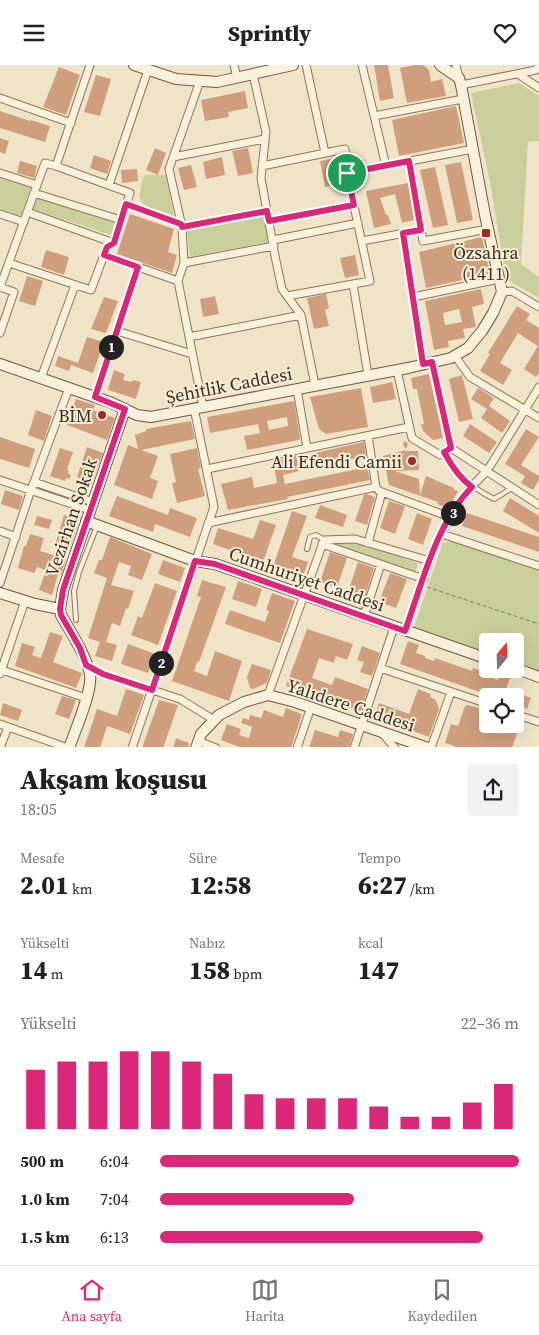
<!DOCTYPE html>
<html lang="tr">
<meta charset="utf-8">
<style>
body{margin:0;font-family:"Source Serif 4",serif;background:#f2f2f2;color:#202124;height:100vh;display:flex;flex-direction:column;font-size:19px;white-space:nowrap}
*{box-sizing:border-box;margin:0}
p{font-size:16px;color:#757577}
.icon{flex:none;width:28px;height:28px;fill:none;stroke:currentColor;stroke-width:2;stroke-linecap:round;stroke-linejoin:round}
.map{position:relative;height:682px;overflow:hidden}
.panel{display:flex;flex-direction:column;background:#fff;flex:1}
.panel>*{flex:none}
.needle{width:32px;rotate:19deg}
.fabs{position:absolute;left:479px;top:568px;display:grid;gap:10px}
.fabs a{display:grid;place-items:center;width:45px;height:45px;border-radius:5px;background:#fff;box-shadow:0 5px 20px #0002;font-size:25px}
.pin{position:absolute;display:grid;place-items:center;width:42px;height:42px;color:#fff;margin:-21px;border:2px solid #fff;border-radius:50%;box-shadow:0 1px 5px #0007}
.km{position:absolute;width:25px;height:25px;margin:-12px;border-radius:50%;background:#222;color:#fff;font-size:14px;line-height:25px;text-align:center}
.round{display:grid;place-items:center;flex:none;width:52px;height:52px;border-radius:5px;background:#f2f2f2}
.overview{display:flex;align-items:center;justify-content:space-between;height:85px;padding:0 20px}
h1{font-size:28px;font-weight:800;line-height:38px}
.figures{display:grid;grid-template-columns:repeat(3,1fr);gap:8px;height:85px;padding:5px 20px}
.figures div{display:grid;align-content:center}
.figures b{font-size:25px;font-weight:800}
.figures small{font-size:14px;font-weight:400}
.figures p{font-size:14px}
.chart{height:140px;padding:10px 20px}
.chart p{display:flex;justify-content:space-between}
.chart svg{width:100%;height:90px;margin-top:5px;stroke:#db2777;stroke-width:6}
ul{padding:0 20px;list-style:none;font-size:16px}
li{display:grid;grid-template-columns:80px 60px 1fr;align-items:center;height:38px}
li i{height:12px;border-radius:6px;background:#db2777}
header{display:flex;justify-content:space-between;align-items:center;height:65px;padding:0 20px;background:#fff;font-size:22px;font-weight:800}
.dock{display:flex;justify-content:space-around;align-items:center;height:70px;border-top:1px solid #e0e0e0;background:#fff;font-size:14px;color:#757577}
.dock a{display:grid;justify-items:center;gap:2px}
.dock .current{color:#db2777}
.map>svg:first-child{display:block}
.green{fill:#c9cf9b}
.building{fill:#cf9f7d;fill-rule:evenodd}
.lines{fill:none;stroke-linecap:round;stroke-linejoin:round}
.lane-casing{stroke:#8d765c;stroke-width:6}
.street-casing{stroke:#8d765c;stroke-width:9}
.secondary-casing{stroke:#6f573f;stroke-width:12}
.path{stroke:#8d765c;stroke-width:1;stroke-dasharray:4 2.5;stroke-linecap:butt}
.lane{stroke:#faf1dc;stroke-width:4}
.street{stroke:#faf1dc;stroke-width:7}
.secondary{stroke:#faf1dc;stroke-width:10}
.route-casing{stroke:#fff;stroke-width:10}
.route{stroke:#db2777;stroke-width:6}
.poi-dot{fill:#9e2a2b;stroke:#f7eed8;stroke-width:2}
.labels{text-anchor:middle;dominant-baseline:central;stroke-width:4;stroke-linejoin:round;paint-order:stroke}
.poi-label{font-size:18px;fill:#3d2e20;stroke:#f7eed8;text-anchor:end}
.street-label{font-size:18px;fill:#3d2e20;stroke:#f7eed8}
</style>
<header><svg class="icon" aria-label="menu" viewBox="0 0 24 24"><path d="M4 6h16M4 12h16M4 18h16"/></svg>Sprintly<svg class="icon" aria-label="heart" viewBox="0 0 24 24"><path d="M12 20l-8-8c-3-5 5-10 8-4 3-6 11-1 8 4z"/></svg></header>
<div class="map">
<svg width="539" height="683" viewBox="0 0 539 683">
<rect width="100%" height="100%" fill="#f0e4c8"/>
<path class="green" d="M519 18 539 31V76L528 77 521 199 539 212V233L506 214 490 117 471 28Z
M144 110H166L174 152 144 142 139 131Z
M0 112 31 122 21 151 0 144Z
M36 132 115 158 111 170 32 144Z
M263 150 269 177 190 192 187 166Z
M452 476 539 503V605L515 597V576H488L487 587 414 562 443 478Z
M342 478 366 480 418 498 415 508 334 480Z"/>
<path class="building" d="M374 0H388L394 33 380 36Z
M415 0H423L429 5 431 17 442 14 446 31 407 38 400 3Z
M59 2 80 10 66 50 43 42Z
M96 10 111 14 100 51 84 47Z
M245 26 248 43 228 47 229 52 205 56 201 35Z
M456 41 464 78 399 91 392 55Z
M0 46 30 56 31 55 50 61 45 77 0 63Z
M0 73 9 76 5 89 0 87Z
M155 83 166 88 158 110 146 105Z
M248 83 253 108 238 111 232 86Z
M94 90 111 96 107 109 90 103Z
M222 92 225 110 206 114 203 97Z
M335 93 341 118 325 122 320 96Z
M20 96 37 101 34 113 17 108Z
M461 97 473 155 457 158 445 100Z
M191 100 197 122 184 125 178 103Z
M435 102 448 160 433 163 420 105Z
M137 104 138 116 122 118 121 105Z
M408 118 414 155 402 158 395 129 380 133 386 150H388L391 159 374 163 366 126Z
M130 149 174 164 168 187 177 190 172 208 117 189Z
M482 172 490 209 426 223 419 187Z
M46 185 69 192 64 210 41 202Z
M355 190 359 210 345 213 340 193Z
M27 211 43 216 35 241 19 236Z
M481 224 484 239 472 242 476 262 463 264 465 273 448 276 449 282 434 285 425 236ZM459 244 462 257 445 260 443 248Z
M326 229 329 243 325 245 329 261 314 264 307 233Z
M215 231 219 249 203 252 200 234Z
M104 232 118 236 106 268 91 264Z
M517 241 530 249 526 255 539 263V308L536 312 524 304 538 281 518 268 500 298 512 305 503 320 480 306 490 289 488 288Z
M87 272 104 277 93 308 71 300 69 306 55 301 58 291 78 298Z
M114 305 125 309 123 315 132 317 133 315 141 317 136 334 108 325Z
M429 309 443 373 433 375 423 366 421 359H424L417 324H413L411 313Z
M462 310 473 354 459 357 449 314Z
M392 317 396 334 373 338 370 322Z
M361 323 368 362 326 369 319 364 310 332Z
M478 323 494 333 489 341 510 356 502 368 481 353 487 344 471 334Z
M76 334 95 340 93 345 115 353 107 375 67 360Z
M294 336 300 373 299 375 247 385 244 371 260 368 258 359 210 368 207 352ZM287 352 288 361 269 365 267 356Z
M36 345 52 351 44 376 28 370Z
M191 356 195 374 141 385 158 391 150 413 158 416 152 434 114 420 128 380 138 384 135 370 146 366V364Z
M470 359 497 377 489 388 463 371Z
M526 364 539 372 521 400 539 411V415L533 425 521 418 525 411 505 399Z
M0 372 35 384 29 403 0 394Z
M405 376 408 379 405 386H418L419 405 395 406 419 414 420 430 426 411 454 423V425L458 426 449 443 437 439 438 437 389 420 383 391 406 385 403 379Z
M364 377 366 391 318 401 315 388Z
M87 382 103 388 92 417 77 412Z
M60 383 73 387 67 405 69 406 68 409 71 410 69 414 66 413 65 416 50 411Z
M197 383 201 403 198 404 205 431 177 438 172 418 176 417 170 389Z
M296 391 299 406 283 410 285 419 367 402 370 415 287 432 288 434 228 445 221 419 252 412 254 423 277 418 273 396Z
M5 425 23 431 19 445 1 439Z
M366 429 375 432 367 460 355 456 364 430Z
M117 431 168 450 170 443 197 453 190 472 155 459 153 467 109 451Z
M510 433 539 451V468L503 446Z
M389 436 405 441 395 469 380 463Z
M320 440 347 450 343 462 315 453Z
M292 446 307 451 292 492 308 497 303 511 273 502Z
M417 448 432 454 423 480 408 474Z
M467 448 539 472V487L462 461Z
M64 450 79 455 70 482 56 477Z
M37 451 52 455 49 464 34 460Z
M260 455 276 460 263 497 213 479 218 463 253 474Z
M30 469 44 473 40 486 66 494 61 510 58 509 52 530 39 525 46 505 37 502 34 508 18 503 24 481H26Z
M110 472 152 489 142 515 128 510 131 501 119 497 111 520 134 526 128 544 126 543 120 561 112 558 106 577 117 580 112 596 95 591 100 577 88 573 107 513 94 508 99 495H102Z
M330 487 347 493 337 523 320 517Z
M163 495 185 503 180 517 158 509Z
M358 497 374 503 365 532 348 527Z
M390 508 407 514 396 543 379 537Z
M202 515 226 522 199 597H197L194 606 207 611 215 586 242 596 229 636 172 616 201 532 197 531Z
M238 516 262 524 256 542 232 534Z
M155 518 177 526 158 580 131 570 138 551 142 553Z
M272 528 295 536 280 578 225 559 230 545 265 557 269 546 266 545Z
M307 564 353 579 347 595 336 591 334 598 319 593 312 613 332 620 335 612 368 624 361 646 286 621Z
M50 567 63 571 53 597 82 608 76 623 15 601 22 578 35 582 32 590 41 593Z
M408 576 419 580 416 588 425 591V593L434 596 435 593 472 606 473 603 481 606 479 609 498 615 500 609 510 613 506 624 531 633 527 644 515 640V631H491L400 599Z
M128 579 155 589 148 608 121 599Z
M362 581 380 588 372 611 360 607 364 597 357 595Z
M252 599 271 605 267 618 253 624 250 623 247 612Z
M126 624 144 630 130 669 107 661 100 683H84L97 644 117 651Z
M418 624 431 629 430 632 436 635 439 644 429 672 375 652 379 638 409 649Z
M62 631 76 635 69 654 55 649Z
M159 635 178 640 163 683H142Z
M3 638 22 645 18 656 0 650Z
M468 640 488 646V659H515V655L521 657 512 683H460L445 678 451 659 458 661 465 641Z
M286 643 302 649 291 683H242L221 675 227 659 241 664 239 670 249 673 252 662 241 658 243 653 249 655 250 650 261 653 264 645 283 652Z
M315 665 338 672 340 665 353 669 349 683H309Z
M176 673 189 678 188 683H173Z"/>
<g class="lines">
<g class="lane-casing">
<path id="lane" d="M444 387C459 413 468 420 494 434L512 423
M307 484 310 472 316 470 324 475
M76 555 74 526 79 507 97 461"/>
</g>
<g class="street-casing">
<path id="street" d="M234 0 237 13
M306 0 325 88
M362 0 386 101
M456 0 459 13
M253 9 266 67 261 113 275 191 282 224 301 250 315 320
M518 9 539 23
M200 16 169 104 182 162 184 198 178 216 203 342
M461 20 536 5 539 0
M0 33 71 58
M374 51 463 34
M173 92 265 74
M409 96 421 165
M262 101 345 84 347 108 370 216 287 231
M0 108 37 120
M347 108 473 84
M109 120 148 5
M34 128 121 155
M126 139 181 159
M27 147 114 178
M0 149 24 157
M269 156 354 140
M182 162 267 146
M403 168 423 299
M273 175 358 158
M362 176 421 165 423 176 488 164
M104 190 178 216
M9 198 91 225 107 182 114 178 130 128 56 101
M184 198 274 181
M353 219 368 310
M0 222 45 98 56 101 90 0
M0 222 14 227 0 268
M502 227 512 226 539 242
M413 232 499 214
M117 266 192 289
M189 272 301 250
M455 291 470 312 539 353
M432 297 451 383 539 440
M397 305 412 373 440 390 451 383
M41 313 75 220
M297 324 307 383
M95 332 138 202
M368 371 376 422 379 426 450 452
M207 404 409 362
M0 415 90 445
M34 417 93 437
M208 458 376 422
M0 466 16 472
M442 469 539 501
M368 478 382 427
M322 479 424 514
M0 518 31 425 69 323
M364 551 381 499
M405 566 434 484 450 452 468 425 487 406 539 322
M86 600 103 609 180 634 214 655
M380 603 488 639
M2 605 86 633
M0 609 25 536
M268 630 324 475 355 474 430 496
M515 649 539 657
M0 659 68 683
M382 668 395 683
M198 676 216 683
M0 683 8 662
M132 683 214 442 194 343
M297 683 311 642
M354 683 394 562
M431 683 451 627"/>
</g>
<g class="secondary-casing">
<path id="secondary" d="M134 0 176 14 217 17 293 0
M0 299 112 338 137 350 151 352 408 303 451 293 468 283 482 266 493 248 502 227 485 150 461 20 459 13 440 0
M86 456 195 496 215 499 488 594
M0 528 35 539 60 544
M515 603 539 612
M69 683C75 666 93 625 90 609 85 588 71 568 61 550L60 544 63 525 125 344
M196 683 201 669 219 650 244 637 268 630 295 637 428 683"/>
</g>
<path class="path" d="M427 522 539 559"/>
<use href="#lane" class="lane"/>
<use href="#street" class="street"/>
<use href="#secondary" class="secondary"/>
</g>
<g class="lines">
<g class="route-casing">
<path id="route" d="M409 96 421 165 403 168 423 299 432 297 451 383 444 387C451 400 459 413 472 422 436 458 422 519 405 566L215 499 195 496 152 625 103 609 86 600 80 583 61 550 60 544 63 525 125 344 95 332 138 202 104 190 107 182 114 178 126 139 181 159 182 162 267 146 269 156 354 140 347 108Z"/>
</g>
<use href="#route" class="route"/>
</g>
<g class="poi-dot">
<rect x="481" y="163" width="10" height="10" rx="2.5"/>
<circle cx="102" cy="350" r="5"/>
<circle cx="412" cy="396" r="5"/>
</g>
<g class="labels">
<g class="poi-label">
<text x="486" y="187" text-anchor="middle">Özsahra<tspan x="486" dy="21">(1411)</tspan></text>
<text x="92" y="350">BİM</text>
<text x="402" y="396">Ali Efendi Camii</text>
</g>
<g class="street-label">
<text transform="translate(229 320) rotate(-11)">Şehitlik Caddesi</text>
<text transform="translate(71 452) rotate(-71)">Vezirhan Sokak</text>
<text transform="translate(307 514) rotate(19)">Cumhuriyet Caddesi</text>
<text transform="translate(351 640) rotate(18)">Yalıdere Caddesi</text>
</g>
</g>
</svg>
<div class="fabs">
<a><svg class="needle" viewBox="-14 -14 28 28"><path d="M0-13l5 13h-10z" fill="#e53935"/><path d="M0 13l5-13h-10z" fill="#757577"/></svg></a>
<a><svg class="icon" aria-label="locate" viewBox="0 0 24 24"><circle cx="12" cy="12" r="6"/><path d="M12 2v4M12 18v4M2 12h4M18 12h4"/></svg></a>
</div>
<div class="pin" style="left:347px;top:108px;background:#1e9e55"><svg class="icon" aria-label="arrive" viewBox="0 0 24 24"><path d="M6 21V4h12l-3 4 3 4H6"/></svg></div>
<b class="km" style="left:111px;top:282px">1</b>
<b class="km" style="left:161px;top:598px">2</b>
<b class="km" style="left:453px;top:448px">3</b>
</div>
<section class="panel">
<div class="overview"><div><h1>Akşam koşusu</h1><p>18:05</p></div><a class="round"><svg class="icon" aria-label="share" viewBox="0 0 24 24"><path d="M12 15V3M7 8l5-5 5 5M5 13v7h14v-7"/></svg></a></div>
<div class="figures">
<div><p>Mesafe</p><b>2.01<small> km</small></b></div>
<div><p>Süre</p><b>12:58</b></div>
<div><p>Tempo</p><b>6:27<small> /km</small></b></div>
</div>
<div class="figures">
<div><p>Yükselti</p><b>14<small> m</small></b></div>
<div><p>Nabız</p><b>158<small> bpm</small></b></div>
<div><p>kcal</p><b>147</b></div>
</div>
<div class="chart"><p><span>Yükselti</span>22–36 m</p>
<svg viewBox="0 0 160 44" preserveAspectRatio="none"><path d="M5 44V15M15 44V11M25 44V11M35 44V6M45 44V6M55 44V11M65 44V17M75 44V27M85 44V29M95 44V29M105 44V29M115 44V33M125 44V38M135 44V38M145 44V31M155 44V22"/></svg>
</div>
<ul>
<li><b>500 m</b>6:04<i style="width:100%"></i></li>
<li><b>1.0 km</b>7:04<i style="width:54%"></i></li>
<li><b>1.5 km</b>6:13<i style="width:90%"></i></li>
</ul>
</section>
<nav class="dock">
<a class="current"><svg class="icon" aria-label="home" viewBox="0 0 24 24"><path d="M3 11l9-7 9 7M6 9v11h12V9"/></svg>Ana sayfa</a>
<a><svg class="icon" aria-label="map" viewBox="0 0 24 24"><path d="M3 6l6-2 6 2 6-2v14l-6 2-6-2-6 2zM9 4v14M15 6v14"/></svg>Harita</a>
<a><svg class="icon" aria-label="saved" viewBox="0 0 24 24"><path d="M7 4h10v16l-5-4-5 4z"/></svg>Kaydedilen</a>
</nav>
